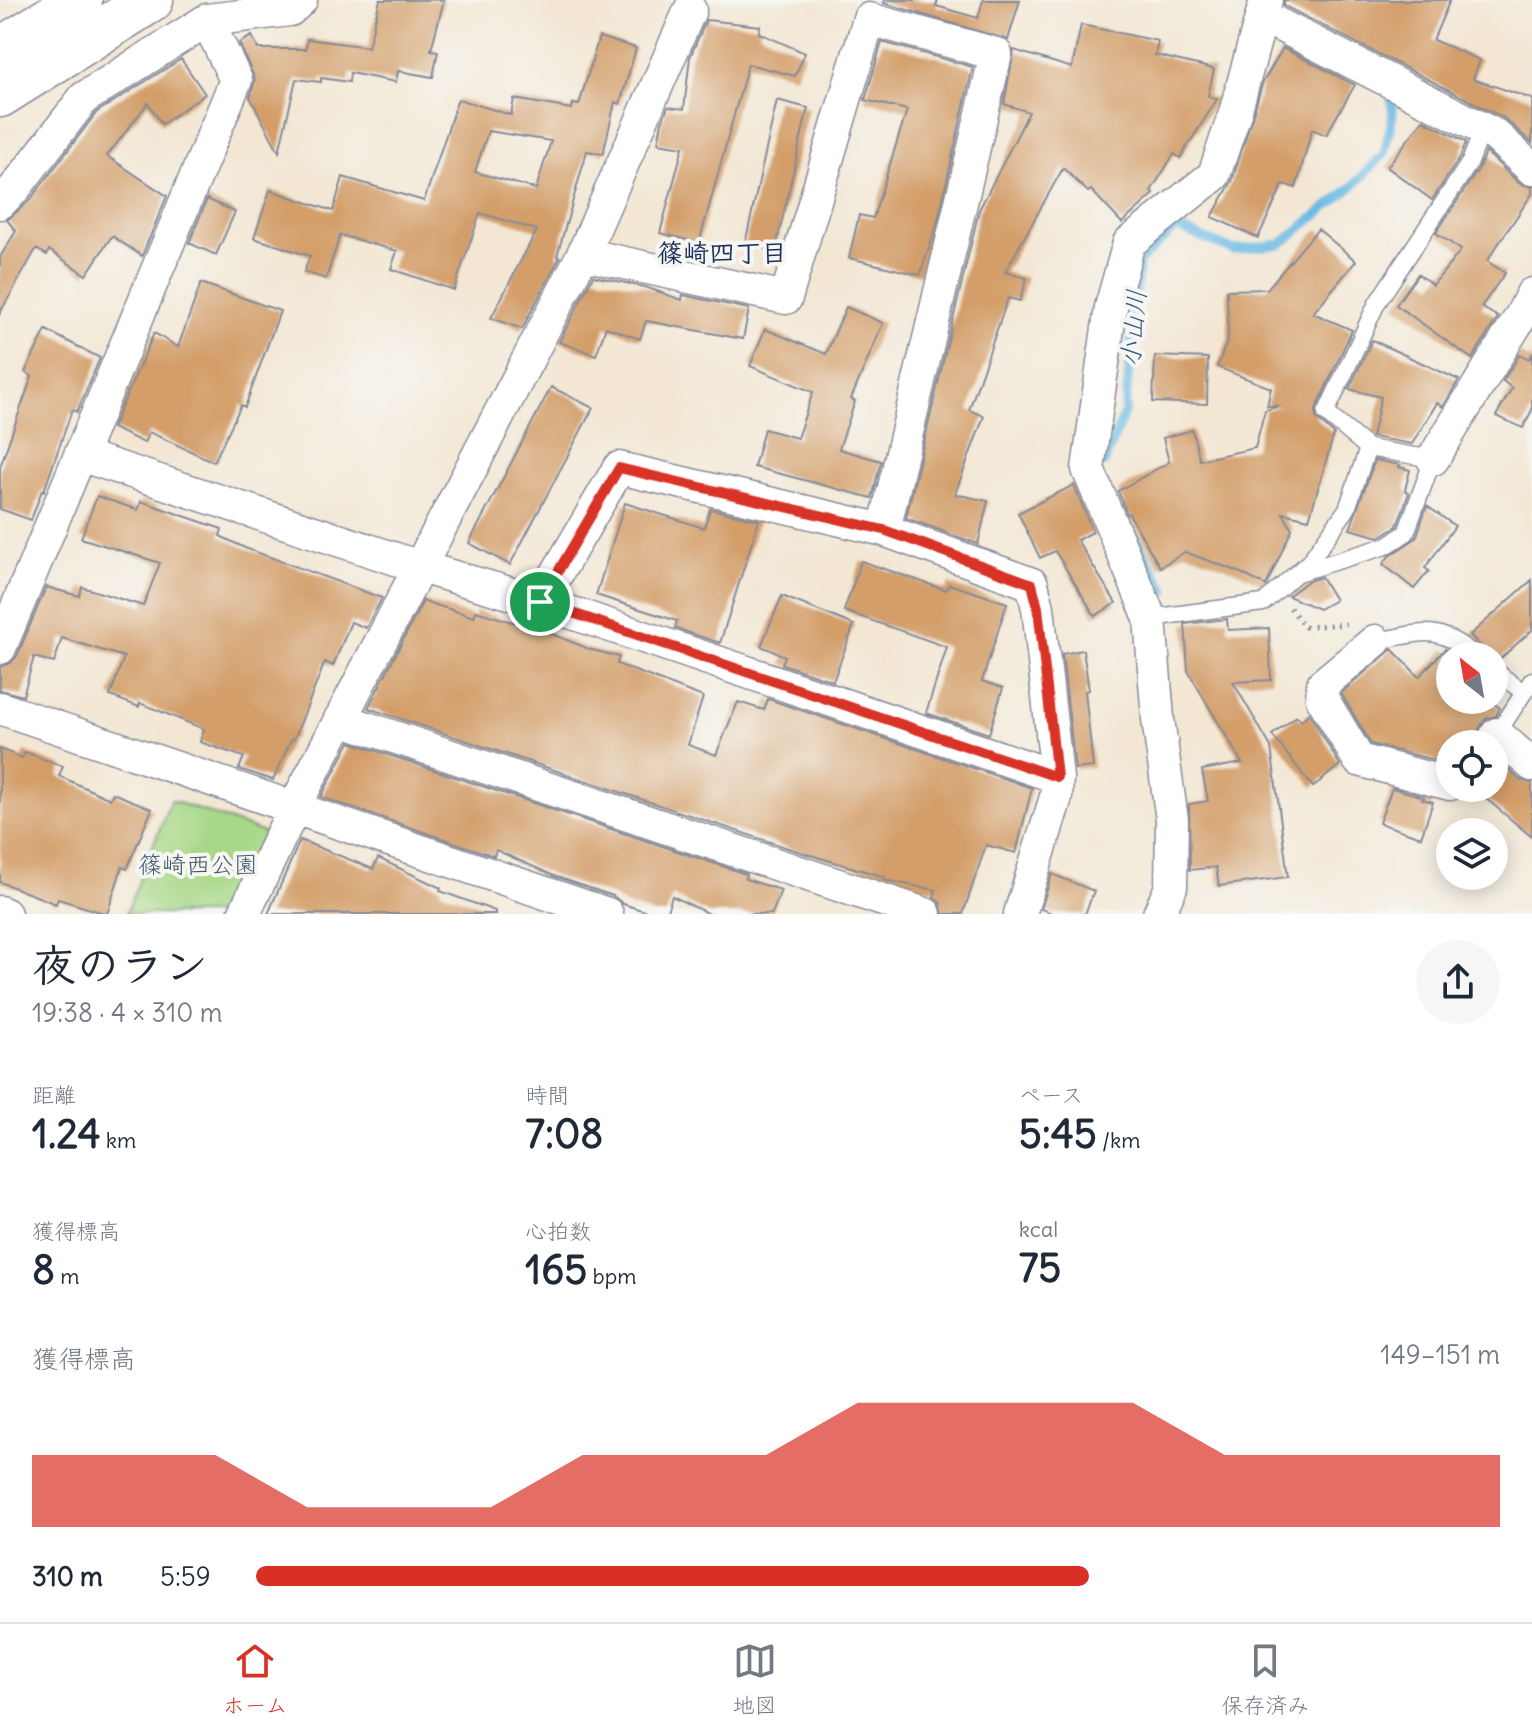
<!DOCTYPE html>
<html lang="ja">
<meta charset="utf-8">
<style>
body{margin:0;font-family:Delius,"Klee One",sans-serif;background:#f6f6f7;color:#1f2937;height:100vh;display:flex;flex-direction:column;font-size:30px;white-space:nowrap}
*{box-sizing:border-box;margin:0}
p{font-size:26px;color:#747a83}
.icon{flex:none;width:44px;height:44px;fill:none;stroke:currentColor;stroke-width:2;stroke-linecap:round;stroke-linejoin:round}
.map{position:relative;height:914px;overflow:hidden}
.drawer{display:flex;flex-direction:column;background:#fff;flex:1}
.drawer>*{flex:none}
.needle{width:52px;rotate:329deg}
.tools{position:absolute;left:1436px;top:642px;display:grid;gap:16px}
.tools a{display:grid;place-items:center;width:72px;height:72px;border-radius:50%;background:#fff;box-shadow:0 4px 20px #0003;font-size:40px}
.pin{position:absolute;display:grid;place-items:center;width:68px;height:68px;color:#fff;margin:-34px;border:4px solid #fff;border-radius:50%;box-shadow:0 2px 8px #0007}
.round{display:grid;place-items:center;flex:none;width:84px;height:84px;border-radius:42px;background:#f6f6f7}
.head{display:flex;align-items:center;justify-content:space-between;height:136px;padding:0 32px}
h1{font-size:44px;font-weight:700;line-height:60px}
.stats{display:grid;grid-template-columns:repeat(3,1fr);gap:12px;height:136px;padding:8px 32px}
.stats div{display:grid;align-content:center}
.stats b{font-size:40px;font-weight:700}
.stats small{font-size:22px;font-weight:400}
.stats p{font-size:22px}
.chart{height:224px;padding:16px 32px}
.chart p{display:flex;justify-content:space-between}
.chart svg{width:100%;height:144px;margin-top:8px;fill:#d93025;opacity:.7}
ul{padding:0 32px;list-style:none;font-size:26px}
li{display:grid;grid-template-columns:128px 96px 1fr;align-items:center;height:60px}
li i{height:20px;border-radius:10px;background:#d93025}
.menu{display:flex;justify-content:space-around;align-items:center;height:112px;border-top:2px solid #e0e1e3;background:#fff;font-size:22px;color:#747a83}
.menu a{display:grid;justify-items:center;gap:4px}
.menu .current{color:#d93025}
.map>svg:first-child{display:block}
.green{fill:#a8d887;stroke:#628472;stroke-width:2}
.lines{fill:none;stroke-linecap:round;stroke-linejoin:round}
.stream{stroke:#68b9e3;stroke-width:9}
.building{fill:#d39e69;fill-rule:evenodd}
.service-casing{stroke:#878b99;stroke-width:19}
.minor-casing{stroke:#878b99;stroke-width:35}
.motorway-casing{stroke:#878b99;stroke-width:47}
.path{stroke:#878b99;stroke-width:5;stroke-dasharray:2 6;stroke-linecap:butt}
.service{stroke:#fff;stroke-width:16}
.minor{stroke:#fff;stroke-width:32}
.motorway{stroke:#fff;stroke-width:44}
.route-casing{stroke:#fff;stroke-width:16}
.route{stroke:#d93025;stroke-width:10}
.labels{text-anchor:middle;dominant-baseline:central;stroke-width:8;stroke-linejoin:round;paint-order:stroke}
.park-label{font-size:24px;fill:#3e5968;stroke:#f6f6f2}
.neighbourhood-label{font-size:26px;font-weight:bold;fill:#1b2f5e;stroke:#f6f6f2}
.water-label{font-size:26px;font-style:italic;fill:#325886;stroke:#f6f6f2}
</style>
<div class="map">
<svg width="1532" height="914" viewBox="0 0 1532 914">
<rect width="100%" height="100%" fill="#f6f6f2"/>
<filter id="ink" filterUnits="userSpaceOnUse"><feTurbulence type="fractalNoise" baseFrequency=".0125" numOctaves="2"/><feDisplacementMap in="SourceGraphic" scale="16" xChannelSelector="R" yChannelSelector="G"/><feConvolveMatrix kernelMatrix="1 2 1 2 8 2 1 2 1" color-interpolation-filters="sRGB"/></filter>
<filter id="wash" filterUnits="userSpaceOnUse"><feTurbulence type="fractalNoise" baseFrequency=".006" numOctaves="4" result="noise"/><feDisplacementMap in="SourceGraphic" scale="32" xChannelSelector="R" yChannelSelector="G"/><feGaussianBlur stdDeviation="1.8" result="paint"/><feColorMatrix in="noise" values="0 0 0 0 0 0 0 0 0 0 0 0 0 0 0 0 0 1.4 0 .05"/><feComposite in="paint" operator="in"/></filter>
<g filter="url(#wash)">
<rect width="100%" height="100%" fill="#f3e7d4"/>
<path class="green" d="M171 800 265 833 228 914H126Z"/>
<g class="lines">
<path class="stream" d="M1104 463 1125 411 1139 262 1176 227 1233 250 1281 244 1353 186 1384 154 1393 115 1390 90
M1126 521 1166 591"/>
</g>
<g id="blocks">
<path class="building" d="M380 0H444L431 50 438 51 433 77 398 71 396 82 350 73 349 82 321 78V82L296 79 279 152 250 97 255 79 239 43 252 36 258 49H306L307 39 368 47Z
M885 0H938L936 6 978 18 983 0H1020L1008 40 884 3Z
M1284 0H1450L1433 40 1480 60 1473 79 1532 99V143L1504 118 1284 6Z
M706 20 760 26 759 33 805 53 795 76 748 64 699 243 660 233 683 147 658 143 662 122 668 107 684 109 690 57Z
M1081 25 1158 41 1155 55 1214 69 1208 96 1217 99 1180 158 1174 154 1151 191 1154 194 1122 223 1091 190 1088 192 1063 168 1005 272 1027 278 1020 301 1008 298 969 410 984 416 955 494 988 501 978 544 906 518 979 210 1029 112 1004 104 1014 50 1072 68Z
M599 37 636 48 620 104 615 102 603 154 587 151 557 256 560 257 522 329 491 318 537 230 480 213 454 290 391 269 397 251 340 235 326 279 304 272 310 256 254 238 270 190 333 211 343 177 424 201 458 99 511 115 514 99 572 109 573 104 579 105ZM488 131 551 141 536 189 475 172Z
M882 42 973 67 937 224 920 275 849 258 859 215 873 218 907 110 865 100Z
M1283 48 1355 85 1326 135 1312 129 1296 188 1283 184 1258 238 1212 217 1232 181 1263 82Z
M181 59 205 94 162 124 148 103 107 156 167 196 142 256 112 236 86 275 49 250 47 255 36 249 0 313V257L16 231 7 220 30 200 97 112Z
M777 100 808 108 775 251 745 244Z
M1423 120 1466 142 1460 157 1432 200 1387 167Z
M1486 152 1519 183 1532 187V194L1487 261 1505 273 1481 307 1498 317 1472 359 1396 305 1418 274 1433 285 1461 250 1436 233 1479 168Z
M207 199 235 212 216 255 189 243Z
M1318 229 1356 261 1313 313 1352 330 1316 409V418L1334 434 1309 519 1283 513 1292 529 1266 586 1237 571 1185 552 1160 567 1129 514H1127L1118 491 1169 462 1163 438 1192 430 1200 460 1255 448 1265 410 1280 406H1267L1271 388 1217 367 1228 339 1227 290 1267 289Z
M593 276 645 287 682 300 683 295 749 309 743 339 646 321 640 339 606 327 596 355 559 342Z
M201 283 280 311 245 407 241 405 214 462 149 432 144 443 112 428 154 333 178 347Z
M846 307 883 323 851 399 855 401 839 449 881 461 872 498 754 467 764 429 797 438 813 392 750 366 765 329 826 354Z
M46 330 100 358 77 412 72 410 44 491 42 490 31 520 0 509V467L32 376 25 372Z
M1372 340 1459 380 1443 407 1437 403 1412 444 1372 437 1381 397 1349 389Z
M1520 354 1529 359 1532 354V410L1523 428 1496 416 1512 388 1503 381Z
M1155 356 1208 358 1207 404 1153 402Z
M551 387 593 408 510 565 469 543Z
M1375 460 1400 465 1399 467 1410 470 1405 490 1409 493 1397 526 1379 537 1350 529Z
M1074 485 1093 532 1077 540 1116 603 1095 616 1055 551 1040 558 1018 513Z
M97 496 138 510 141 501 178 514 222 529 220 536 245 548 382 598 366 628 351 622 333 666 325 662 294 739 292 738 273 780 239 769 244 757 200 742 204 729 140 703 139 707 110 696 124 657 62 638 54 663 34 657 23 696 0 690V667L11 663 17 656 46 587 79 596 82 587 143 606 160 563 81 538Z
M625 503 704 528 710 509 759 520 720 643 675 628 677 621 596 595Z
M1427 506 1455 526 1425 568 1429 571 1414 589 1383 564 1389 556 1416 538Z
M861 561 946 590 949 584 1007 603 982 681 1003 688 989 734 926 713 947 647 844 611Z
M1321 577 1335 600 1319 609 1288 596 1308 581Z
M1532 580V630L1499 660 1494 659V656H1490L1470 635Z
M782 596 854 625 833 681 782 664 785 656 761 646Z
M423 601 474 617 476 611 529 627 530 625 589 649 619 657 617 664 703 697 688 745 716 755 738 702 764 710 768 699 1032 788 1016 853 986 845 963 914H943L940 902 934 898 936 890 884 880 885 877 800 852 368 708Z
M1227 619 1228 630 1269 628 1271 680 1233 682 1271 747 1288 877 1219 886 1216 867 1190 870 1189 804 1208 801 1202 770 1242 763 1188 671 1185 624Z
M1392 649 1419 677 1445 649 1450 652V700H1489L1500 708 1496 716 1487 718 1481 725 1473 744H1450L1446 763 1371 744 1341 693Z
M1083 650 1089 690 1085 691 1093 767 1075 769 1062 654Z
M1309 713 1340 765 1313 787 1272 735 1297 716 1301 721Z
M350 742 746 874 745 879 781 890 772 914H709L672 896 666 914H654L623 904 613 896 554 876 496 850 494 856 321 797Z
M0 749 22 758 25 752 63 766 59 776 110 799 113 793 152 809 127 869 122 867 107 914 58 899 56 904 0 882Z
M1507 768 1520 780 1532 783V837L1483 796 1490 788H1494V783Z
M1392 788 1424 797 1422 799 1433 802 1421 837 1379 823Z
M300 840 373 869 378 858 441 888 440 891 495 911V914H268Z
M1052 874 1094 891 1085 914H1054L1041 909Z"/>
</g>
</g>
<g filter="url(#ink)">
<use href="#blocks" fill-opacity="0" stroke="#878b99" stroke-width="2"/>
<g class="lines">
<g class="service-casing">
<path id="service" d="M1297 573 1386 546 1406 533 1433 459 1368 448 1326 413 1377 303 1470 162 1483 129
M1150 618 1263 603 1309 562 1347 509 1368 448
M1375 641C1425 633 1434 623 1476 656
M1494 670 1523 692
M1497 734 1532 680"/>
</g>
<g class="minor-casing">
<path id="minor" d="M1262 16 1495 135 1532 169
M0 203 15 188 84 98 207 20 290 10 301 0
M583 254 786 298 869 19 996 54 884 530
M80 455 420 567 540 602 1057 777
M1433 459 1521 316 1532 294
M540 602 619 468 884 530 1032 584 1038 608 1057 777 1056 797 1020 914
M1375 641 1323 684 1322 698 1359 760 1450 784
M0 648 236 80 207 20
M0 708 607 914
M340 719 925 914
M1492 744 1497 734 1532 765
M0 912 5 914
M244 914 294 808 583 254 690 10
M1159 914 1171 887 1172 820 1158 719 1150 618 1088 469 1111 307 1129 243 1214 175 1235 113 1266 0"/>
</g>
<g class="motorway-casing">
<path id="motorway" d="M0 50 80 0
M0 95 151 0"/>
</g>
<path class="path" d="M1290 608 1305 627 1346 624"/>
<use href="#service" class="service"/>
<use href="#minor" class="minor"/>
<use href="#motorway" class="motorway"/>
</g>
</g>
<g class="lines" filter="url(#ink)">
<g class="route-casing">
<path id="route" d="M619 468 884 530 1032 584 1038 608 1057 777 540 602Z"/>
</g>
<use href="#route" class="route"/>
</g>
<g class="labels">
<g class="park-label">
<text x="198" y="864">篠崎西公園</text>
</g>
<g class="neighbourhood-label">
<text x="722" y="252">篠崎四丁目</text>
</g>
<g class="water-label">
<text transform="translate(1133 328) rotate(-85)">小山川</text>
</g>
</g>
</svg>
<div class="tools">
<a><svg class="needle" viewBox="-14 -14 28 28"><path d="M0-13l5 13h-10z" fill="#e53935"/><path d="M0 13l5-13h-10z" fill="#747a83"/></svg></a>
<a><svg class="icon" aria-label="locate" viewBox="0 0 24 24"><circle cx="12" cy="12" r="6"/><path d="M12 2v4M12 18v4M2 12h4M18 12h4"/></svg></a>
<a><svg class="icon" aria-label="layers" viewBox="0 0 24 24"><path d="M12 4l9 5-9 5-9-5zM3 14l9 5 9-5"/></svg></a>
</div>
<div class="pin" style="left:540px;top:602px;background:#1e9e55"><svg class="icon" aria-label="arrive" viewBox="0 0 24 24"><path d="M6 21V4h12l-3 4 3 4H6"/></svg></div>
</div>
<section class="drawer">
<div class="head"><div><h1>夜のラン</h1><p>19:38 · 4 × 310 m</p></div><a class="round"><svg class="icon" aria-label="share" viewBox="0 0 24 24"><path d="M12 15V3M7 8l5-5 5 5M5 13v7h14v-7"/></svg></a></div>
<div class="stats">
<div><p>距離</p><b>1.24<small> km</small></b></div>
<div><p>時間</p><b>7:08</b></div>
<div><p>ペース</p><b>5:45<small> /km</small></b></div>
</div>
<div class="stats">
<div><p>獲得標高</p><b>8<small> m</small></b></div>
<div><p>心拍数</p><b>165<small> bpm</small></b></div>
<div><p>kcal</p><b>75</b></div>
</div>
<div class="chart"><p><span>獲得標高</span>149–151 m</p>
<svg viewBox="0 0 160 44" preserveAspectRatio="none"><path d="M0 44V22L10 22L20 22L30 38L40 38L50 38L60 22L70 22L80 22L90 6L100 6L110 6L120 6L130 22L140 22L150 22L160 22V44z"/></svg>
</div>
<ul>
<li><b>310 m</b>5:59<i style="width:67%"></i></li>
</ul>
</section>
<nav class="menu">
<a class="current"><svg class="icon" aria-label="home" viewBox="0 0 24 24"><path d="M3 11l9-7 9 7M6 9v11h12V9"/></svg>ホーム</a>
<a><svg class="icon" aria-label="map" viewBox="0 0 24 24"><path d="M3 6l6-2 6 2 6-2v14l-6 2-6-2-6 2zM9 4v14M15 6v14"/></svg>地図</a>
<a><svg class="icon" aria-label="saved" viewBox="0 0 24 24"><path d="M7 4h10v16l-5-4-5 4z"/></svg>保存済み</a>
</nav>
